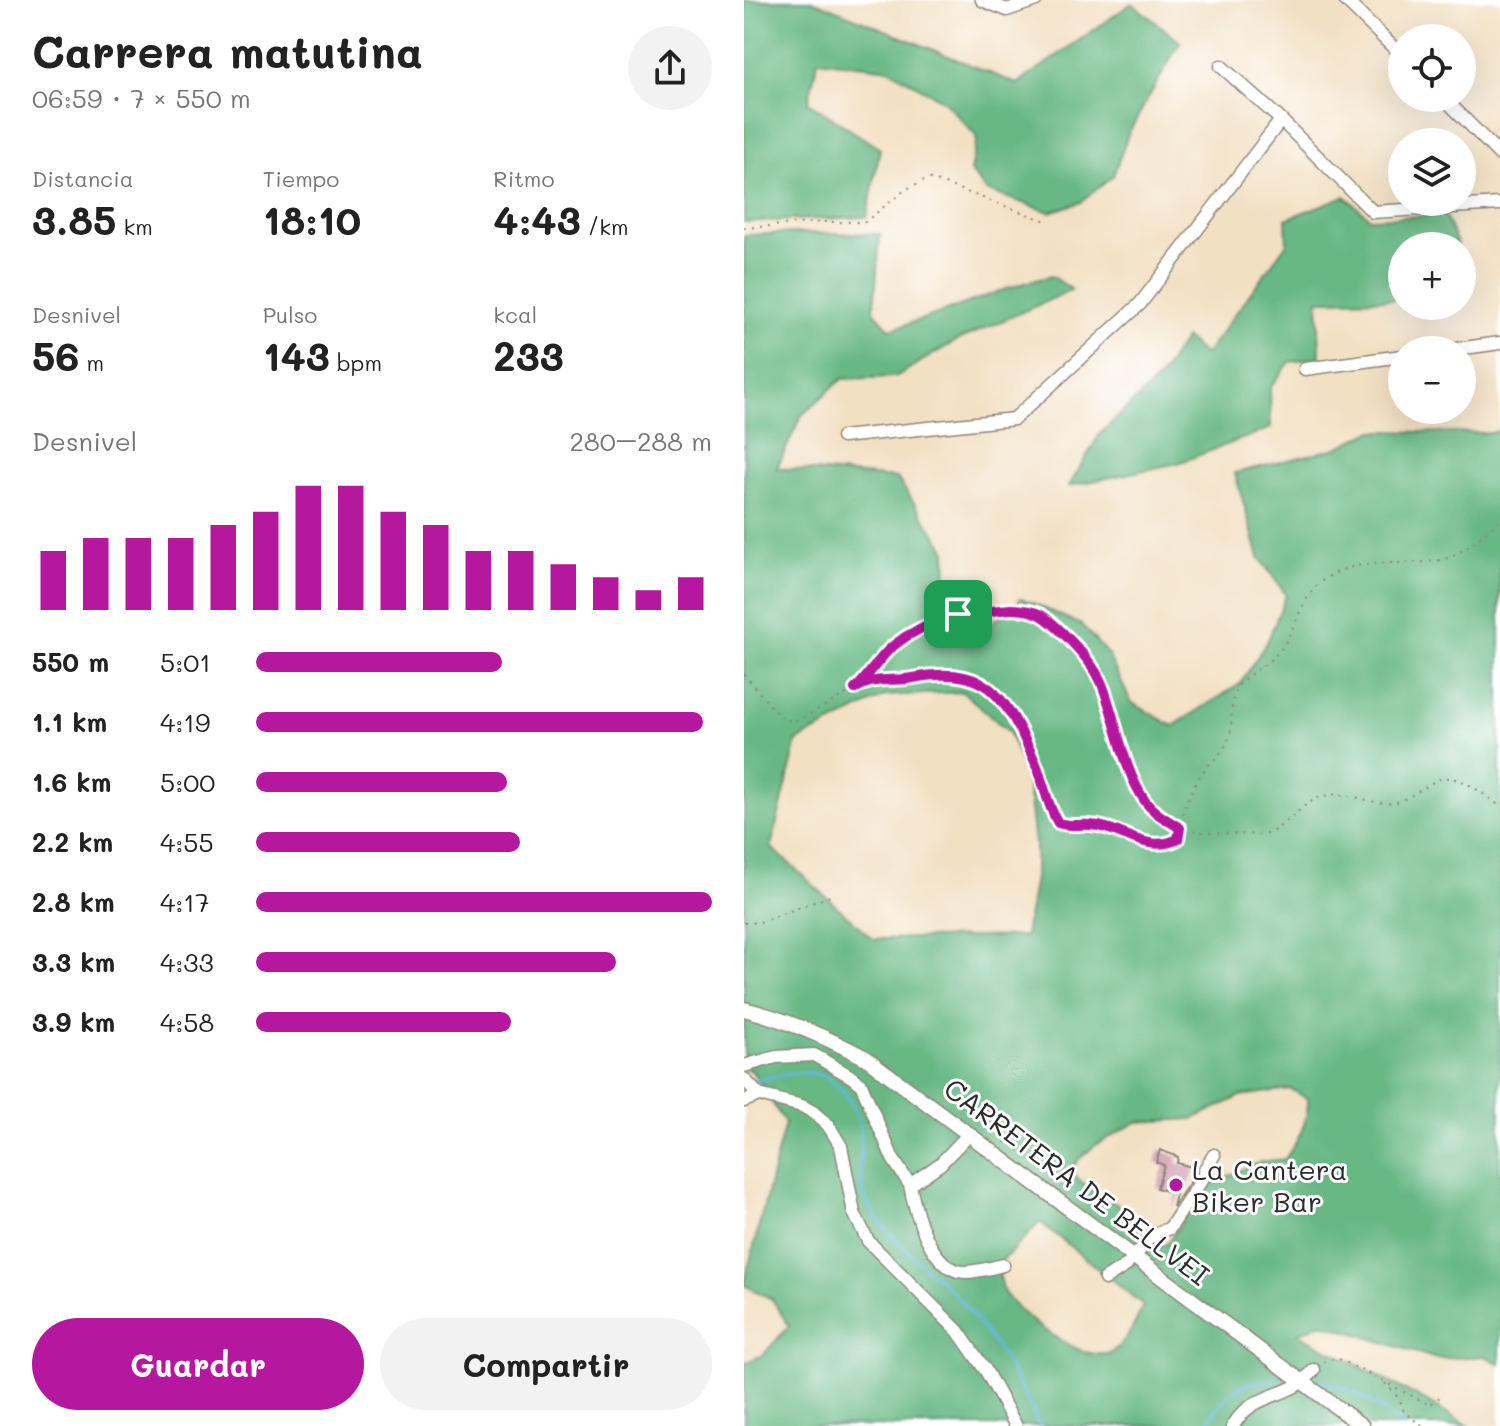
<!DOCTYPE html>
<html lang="es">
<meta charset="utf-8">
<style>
body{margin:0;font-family:Mali,sans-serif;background:#f2f2f2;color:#222;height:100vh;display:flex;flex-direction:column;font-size:30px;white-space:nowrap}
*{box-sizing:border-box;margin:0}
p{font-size:26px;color:#767676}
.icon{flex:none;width:44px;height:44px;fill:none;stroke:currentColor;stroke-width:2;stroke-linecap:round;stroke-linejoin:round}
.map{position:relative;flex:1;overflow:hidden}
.sheet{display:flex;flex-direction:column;background:#fff;width:744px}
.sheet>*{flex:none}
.tools{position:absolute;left:644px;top:24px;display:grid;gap:16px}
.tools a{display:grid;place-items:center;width:88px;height:88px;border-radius:50%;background:#fff;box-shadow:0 8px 32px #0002;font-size:40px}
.pin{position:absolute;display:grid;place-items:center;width:68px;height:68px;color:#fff;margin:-34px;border-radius:16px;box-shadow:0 4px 12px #0006}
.round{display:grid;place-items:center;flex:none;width:84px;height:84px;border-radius:42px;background:#f2f2f2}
.headline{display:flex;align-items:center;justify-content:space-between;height:136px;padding:0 32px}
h1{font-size:44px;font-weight:800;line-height:60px}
.stats{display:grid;grid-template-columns:repeat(3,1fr);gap:12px;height:136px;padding:8px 32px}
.stats div{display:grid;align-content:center}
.stats b{font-size:40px;font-weight:800}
.stats small{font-size:22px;font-weight:400}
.stats p{font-size:22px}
.chart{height:224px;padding:16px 32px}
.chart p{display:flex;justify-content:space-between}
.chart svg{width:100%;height:144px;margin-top:8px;stroke:#b5179e;stroke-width:6}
.action{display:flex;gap:16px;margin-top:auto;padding:16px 32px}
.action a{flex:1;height:92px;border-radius:48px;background:#b5179e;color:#fff;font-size:32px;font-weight:800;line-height:92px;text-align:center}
.action a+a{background:#f2f2f2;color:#222}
ul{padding:0 32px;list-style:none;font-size:26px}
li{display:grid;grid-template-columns:128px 96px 1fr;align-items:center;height:60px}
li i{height:20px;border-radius:10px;background:#b5179e}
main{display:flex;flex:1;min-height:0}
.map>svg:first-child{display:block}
.forest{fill:#68b884;stroke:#4a7258;stroke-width:2;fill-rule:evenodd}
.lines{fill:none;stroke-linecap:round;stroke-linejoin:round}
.stream{stroke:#62b8df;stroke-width:3}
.building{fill:#cc93ab}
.minor-casing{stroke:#8e8677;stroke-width:15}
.major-casing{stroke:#8e8677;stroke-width:17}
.path{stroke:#8e8677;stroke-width:2;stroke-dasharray:2 6;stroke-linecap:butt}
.minor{stroke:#fff;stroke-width:12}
.major{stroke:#fff;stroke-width:14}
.route-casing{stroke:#fff;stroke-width:16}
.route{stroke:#b5179e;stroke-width:10}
.poi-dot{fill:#b5179e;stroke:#fff;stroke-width:3}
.labels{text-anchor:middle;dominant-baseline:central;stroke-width:6;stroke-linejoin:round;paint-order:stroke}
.poi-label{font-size:28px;fill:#2b2b2b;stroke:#fff;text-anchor:start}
.street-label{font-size:28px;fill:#2b2b2b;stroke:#fff}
</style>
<main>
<section class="sheet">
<div class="headline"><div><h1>Carrera matutina</h1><p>06:59 · 7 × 550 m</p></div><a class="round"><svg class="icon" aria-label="share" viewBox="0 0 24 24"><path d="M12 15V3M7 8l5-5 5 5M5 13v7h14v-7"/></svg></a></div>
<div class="stats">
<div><p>Distancia</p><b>3.85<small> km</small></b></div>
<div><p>Tiempo</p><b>18:10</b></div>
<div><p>Ritmo</p><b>4:43<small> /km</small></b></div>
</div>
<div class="stats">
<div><p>Desnivel</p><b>56<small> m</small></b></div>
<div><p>Pulso</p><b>143<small> bpm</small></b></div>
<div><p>kcal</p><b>233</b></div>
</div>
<div class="chart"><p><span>Desnivel</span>280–288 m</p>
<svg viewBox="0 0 160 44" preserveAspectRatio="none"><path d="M5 44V26M15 44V22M25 44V22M35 44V22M45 44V18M55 44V14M65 44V6M75 44V6M85 44V14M95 44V18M105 44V26M115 44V26M125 44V30M135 44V34M145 44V38M155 44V34"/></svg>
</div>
<ul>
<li><b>550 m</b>5:01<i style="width:54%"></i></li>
<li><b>1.1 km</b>4:19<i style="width:98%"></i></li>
<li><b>1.6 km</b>5:00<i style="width:55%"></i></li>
<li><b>2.2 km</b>4:55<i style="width:58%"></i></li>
<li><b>2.8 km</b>4:17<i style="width:100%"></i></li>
<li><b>3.3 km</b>4:33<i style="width:79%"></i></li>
<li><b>3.9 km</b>4:58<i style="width:56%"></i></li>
</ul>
<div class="action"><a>Guardar</a><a>Compartir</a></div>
</section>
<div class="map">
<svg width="756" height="1426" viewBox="0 0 756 1426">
<rect width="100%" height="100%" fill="#fff"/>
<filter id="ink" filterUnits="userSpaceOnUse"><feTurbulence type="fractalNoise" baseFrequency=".0125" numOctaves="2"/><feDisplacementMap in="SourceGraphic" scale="16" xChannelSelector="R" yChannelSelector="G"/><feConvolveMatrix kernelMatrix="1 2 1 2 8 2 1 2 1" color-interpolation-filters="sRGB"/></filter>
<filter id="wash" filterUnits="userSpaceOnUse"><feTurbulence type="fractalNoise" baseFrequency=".006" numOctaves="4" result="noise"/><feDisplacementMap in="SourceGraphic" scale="32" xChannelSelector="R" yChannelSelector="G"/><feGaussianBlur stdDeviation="1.8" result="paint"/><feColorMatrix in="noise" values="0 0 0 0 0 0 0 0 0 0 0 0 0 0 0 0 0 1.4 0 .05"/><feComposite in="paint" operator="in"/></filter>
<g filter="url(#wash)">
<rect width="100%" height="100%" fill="#f2e0c3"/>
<path class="forest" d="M0 0H68L273 84 388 3 436 42 385 132 369 176 337 202 306 212 243 191 226 171 233 137 201 102 145 69 74 60 64 102 136 149 123 217 0 222Z
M601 196 626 218 701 215 714 246H658V299L574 300 576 357 546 362 526 388 527 428 434 463 325 486 356 434 415 378 441 338 461 355 543 243 542 219Z
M47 233 136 234 130 311 146 329C201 315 252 288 308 276L328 290 212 341 151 377 98 379 57 416 33 468 153 478 202 550 203 580 196 612 208 636 234 632 268 609 277 598 338 625 364 655 387 702 429 726 496 684 524 640 542 595 515 557 491 473 593 448 628 431 748 433 756 430V1364L741 1356 693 1359 578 1323 554 1334 676 1398 724 1426H0V1364L20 1354 45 1326 28 1299 0 1285 41 1123 8 1071 0 1068V235ZM219 692 265 732 283 779 291 843V878L281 936 129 939 27 847 53 741 141 696ZM546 1089 564 1099C564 1123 555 1139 541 1159L516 1162 468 1183 452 1199 423 1244C403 1254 389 1221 378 1209 364 1193 338 1189 328 1171L334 1160 350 1146 393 1122 449 1119 497 1096ZM296 1222 399 1305C393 1320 383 1342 369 1351 344 1369 267 1311 258 1288 255 1281 256 1270 256 1263Z"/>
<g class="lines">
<path class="stream" d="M7 1082C30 1077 64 1065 85 1079 110 1095 119 1125 117 1153 117 1167 115 1182 120 1195 139 1239 183 1264 214 1298 248 1336 275 1380 296 1426
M568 1381C604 1383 632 1403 659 1426
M462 1426C484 1385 503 1378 548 1380"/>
</g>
<g id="blocks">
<path class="building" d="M416 1150 434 1157 433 1163 451 1168 448 1179 429 1207 432 1194 413 1188 420 1165 412 1162Z"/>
</g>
</g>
<g filter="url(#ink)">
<use href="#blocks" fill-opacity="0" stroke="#8e8677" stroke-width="2"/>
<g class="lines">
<g class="minor-casing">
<path id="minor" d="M238 0 263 10 292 0
M601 0 658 56
M477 66 537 120 629 212 756 204
M700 98 756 155
M706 350 756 343
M561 369 658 356
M98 437 270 419 396 304 537 120
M0 1066 32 1057 70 1055 106 1076 117 1084 149 1159 166 1185
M0 1079 15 1095 58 1106 69 1112 84 1125 97 1146 110 1213 124 1241 214 1331 242 1371 272 1426
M0 1101 15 1095
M226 1133 196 1164 166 1185C171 1212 187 1271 221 1272 233 1272 247 1268 259 1265
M396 1250 405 1238 426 1228 459 1178 461 1169 470 1155
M361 1279 383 1265
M489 1426C509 1390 545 1401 570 1370"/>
</g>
<g class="major-casing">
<path id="major" d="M0 1009C44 1020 82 1037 122 1058L618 1426"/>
</g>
<path class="path" d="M0 228 79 222H121L161 190 184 178 305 222
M0 674 34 715 46 721 57 719 111 689 125 676 147 647 195 619 214 614 289 609C316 623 347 656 358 685 377 733 381 802 434 827 449 834 499 834 519 835 544 828 557 801 580 796 603 790 624 804 646 803 656 803 666 796 675 791 681 788 689 781 696 779 716 773 740 795 756 806
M119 684C134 677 151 681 167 678 228 666 254 683 279 737 284 748 291 759 295 771 301 790 304 806 314 823 326 827 333 824 346 825 377 826 402 855 434 839 438 812 445 788 463 767 471 758 482 750 485 738 490 722 484 699 495 685 506 671 526 664 537 649 553 627 558 593 582 578 616 556 659 567 696 560 719 556 738 534 756 520
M0 923 16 922 89 895
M261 1143 271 1133 276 1123
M580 1362 593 1358 686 1405 697 1396
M641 1383 656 1400 660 1412 678 1426"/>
<use href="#minor" class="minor"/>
<use href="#major" class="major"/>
</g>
</g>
<g class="lines" filter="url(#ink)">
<g class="route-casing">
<path id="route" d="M268 609C296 610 301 616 321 635 335 649 351 666 358 684 373 722 378 767 401 801 409 813 424 820 436 828L434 839C402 855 377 826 346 825 333 824 326 827 314 823 304 806 301 790 295 772 291 760 285 749 280 738 255 685 230 666 169 678 148 682 130 676 111 689 125 677 134 658 149 646 186 616 222 613 268 609Z"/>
</g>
<use href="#route" class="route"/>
</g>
<circle class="poi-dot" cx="432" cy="1185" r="8"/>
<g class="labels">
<g class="poi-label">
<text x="448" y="1169">La Cantera<tspan x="448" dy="32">Biker Bar</tspan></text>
</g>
<g class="street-label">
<text transform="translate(333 1181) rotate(37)">CARRETERA DE BELLVEI</text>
</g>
</g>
</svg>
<div class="tools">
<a><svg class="icon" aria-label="locate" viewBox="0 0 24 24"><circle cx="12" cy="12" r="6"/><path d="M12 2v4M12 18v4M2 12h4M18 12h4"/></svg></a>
<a><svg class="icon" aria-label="layers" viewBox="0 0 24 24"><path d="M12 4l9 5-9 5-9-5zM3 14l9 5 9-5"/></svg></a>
<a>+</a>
<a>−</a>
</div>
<div class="pin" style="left:214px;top:614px;background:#1e9e55"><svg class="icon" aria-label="arrive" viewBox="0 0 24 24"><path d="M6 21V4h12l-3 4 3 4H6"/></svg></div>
</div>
</main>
